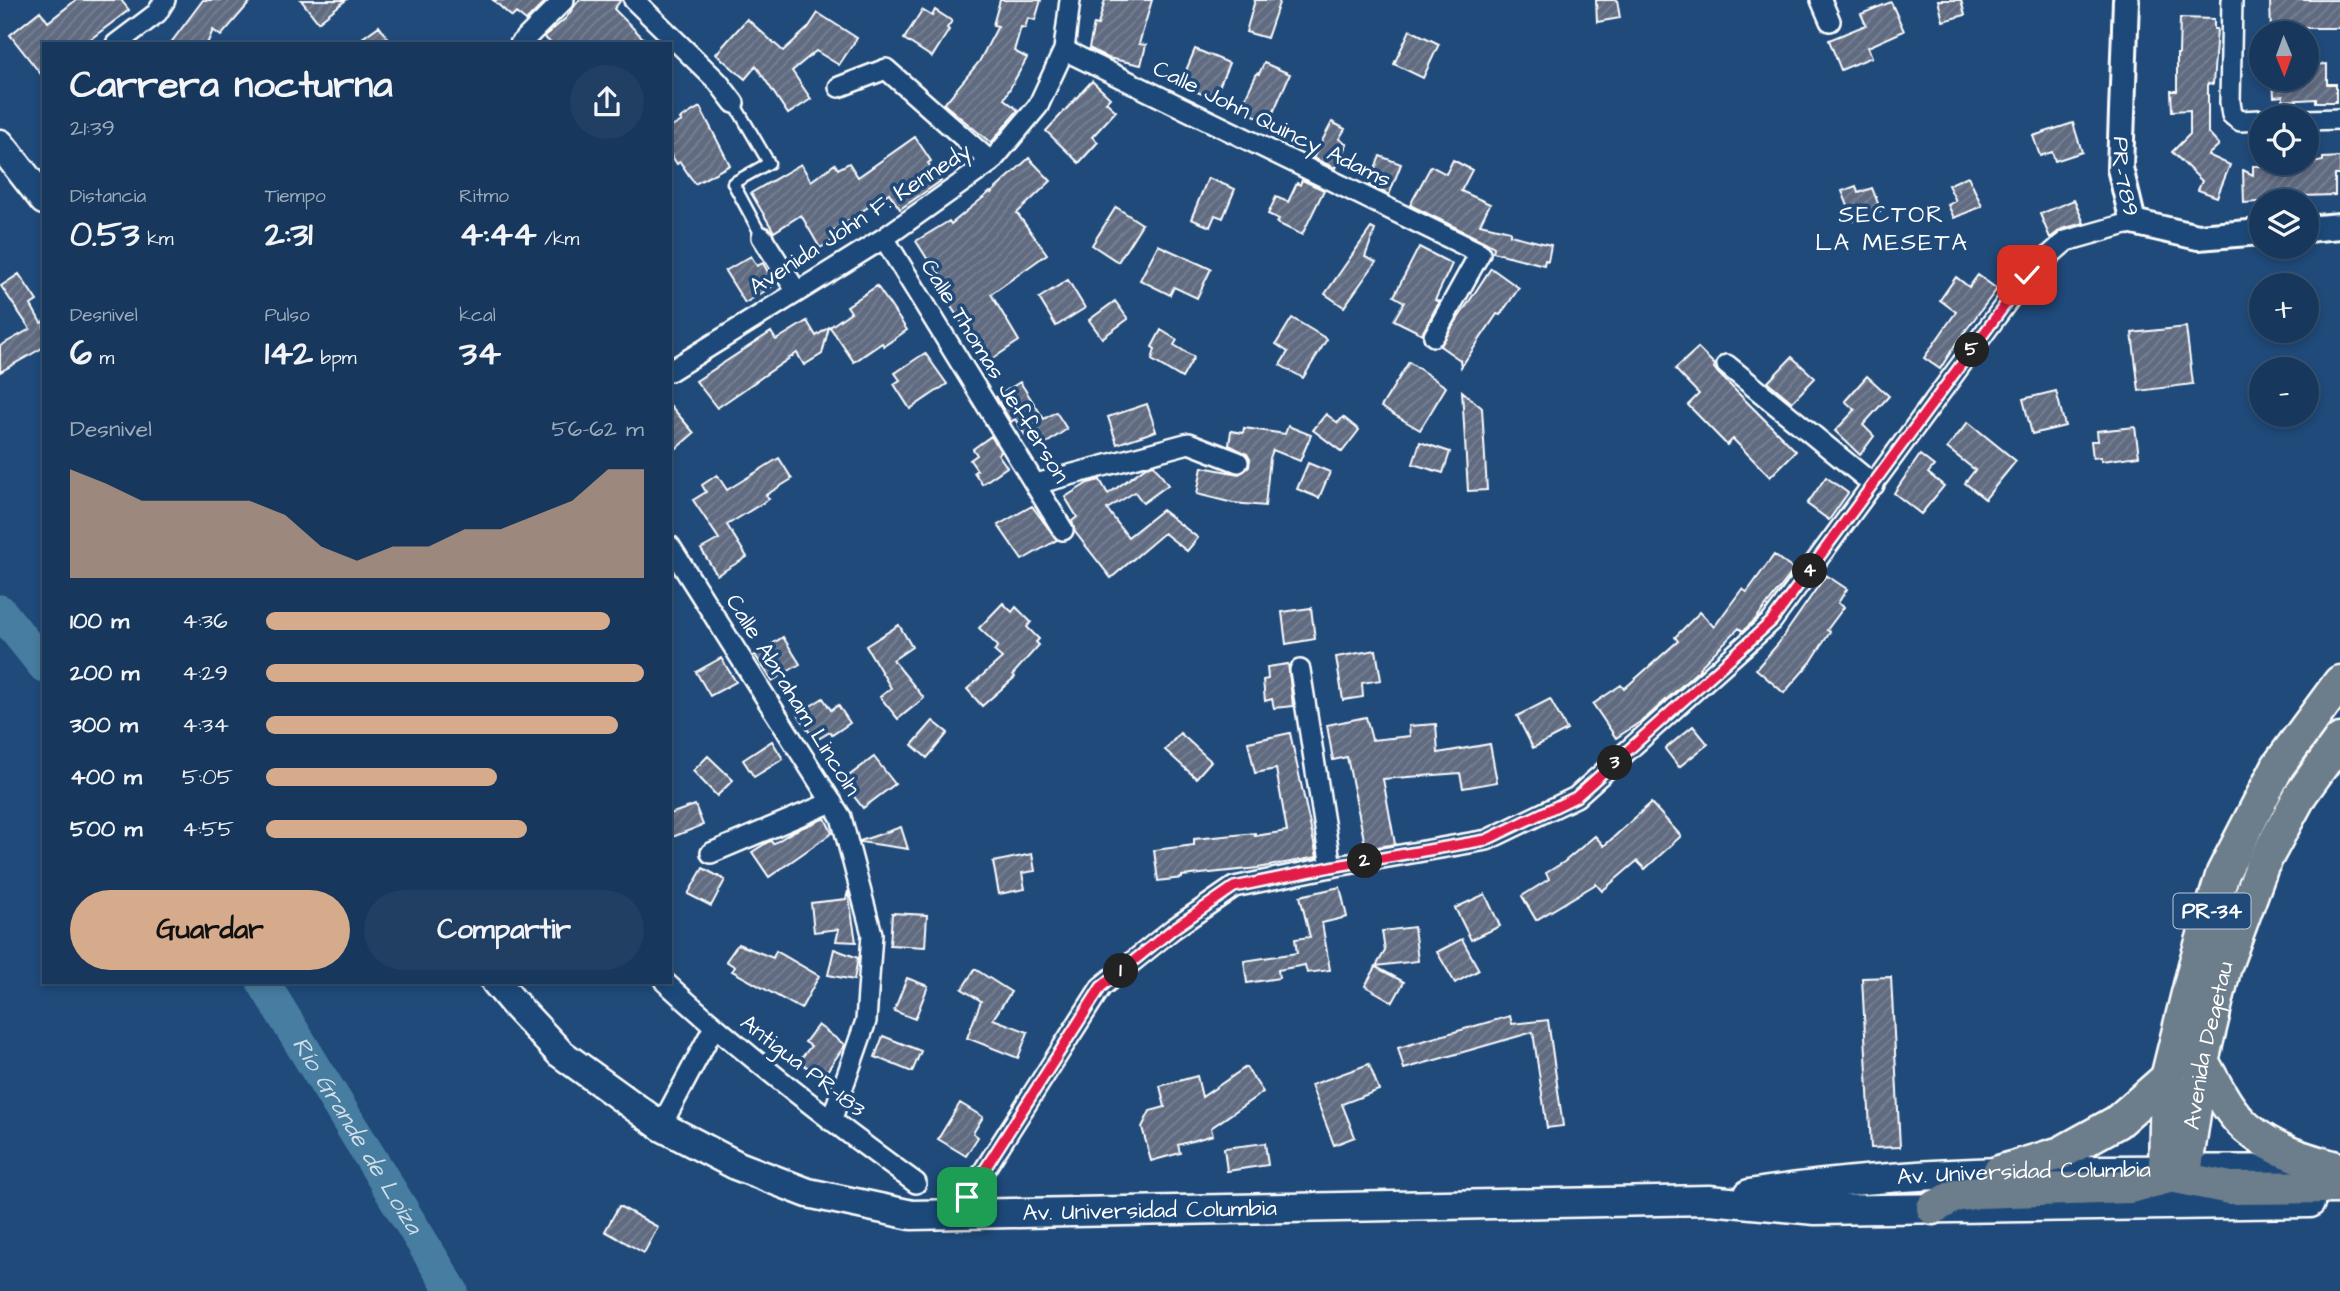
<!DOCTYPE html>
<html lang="es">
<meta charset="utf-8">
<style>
body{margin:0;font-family:"Architects Daughter",sans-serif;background:#203f62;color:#f1f3f6;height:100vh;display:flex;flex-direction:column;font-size:26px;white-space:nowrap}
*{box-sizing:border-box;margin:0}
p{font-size:23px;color:#9eacbb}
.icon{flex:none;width:38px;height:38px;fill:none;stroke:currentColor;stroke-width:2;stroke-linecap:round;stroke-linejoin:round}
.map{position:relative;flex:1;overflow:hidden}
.side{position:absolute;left:42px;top:42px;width:630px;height:942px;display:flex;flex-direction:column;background:#17385c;border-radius:0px;box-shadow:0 4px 10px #0003,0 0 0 2px #365272}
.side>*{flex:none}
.needle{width:46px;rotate:179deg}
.buttons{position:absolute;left:2249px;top:21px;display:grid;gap:14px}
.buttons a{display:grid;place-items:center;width:70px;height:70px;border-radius:50%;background:#17385c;box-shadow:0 4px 10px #0003,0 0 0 2px #365272;font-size:35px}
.pin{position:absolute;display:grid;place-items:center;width:60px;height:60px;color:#fff;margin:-30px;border-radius:14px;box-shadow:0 4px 10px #0006}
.km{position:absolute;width:35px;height:35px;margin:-18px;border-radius:50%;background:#222;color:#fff;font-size:19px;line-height:35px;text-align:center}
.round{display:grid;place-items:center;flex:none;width:74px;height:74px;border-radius:37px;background:#203f62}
.head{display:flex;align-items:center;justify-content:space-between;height:119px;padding:0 28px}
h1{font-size:38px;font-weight:700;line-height:52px}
.metrics{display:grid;grid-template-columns:repeat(3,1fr);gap:10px;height:119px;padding:7px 28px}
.metrics div{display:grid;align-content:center}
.metrics b{font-size:35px;font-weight:700}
.metrics small{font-size:19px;font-weight:400}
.metrics p{font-size:19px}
.chart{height:196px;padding:14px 28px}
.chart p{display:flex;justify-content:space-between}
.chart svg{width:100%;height:126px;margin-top:7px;fill:#d6ab8b;opacity:.7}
.cta{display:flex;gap:14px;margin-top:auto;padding:14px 28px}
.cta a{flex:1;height:80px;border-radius:42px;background:#d6ab8b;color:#111;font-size:28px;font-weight:700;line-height:80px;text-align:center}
.cta a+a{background:#203f62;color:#f1f3f6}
ul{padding:0 28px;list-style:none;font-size:23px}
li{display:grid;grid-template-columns:112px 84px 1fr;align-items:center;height:52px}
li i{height:18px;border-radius:9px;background:#d6ab8b}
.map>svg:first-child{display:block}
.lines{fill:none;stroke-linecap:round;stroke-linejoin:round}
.river{stroke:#467da0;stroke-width:33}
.building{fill:url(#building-hatch);stroke:#fff;stroke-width:2}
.service-casing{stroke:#fff;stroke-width:15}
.minor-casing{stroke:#fff;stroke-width:24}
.tertiary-casing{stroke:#fff;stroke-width:30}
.secondary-casing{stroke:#fff;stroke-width:33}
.primary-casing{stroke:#fff;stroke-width:37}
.service{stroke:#1f4a7a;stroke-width:10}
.minor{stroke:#1f4a7a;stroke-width:19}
.tertiary{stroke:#1f4a7a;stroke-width:24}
.secondary{stroke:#1f4a7a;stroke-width:28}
.primary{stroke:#6c7d8b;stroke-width:32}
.route-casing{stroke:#fff;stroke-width:14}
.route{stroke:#e11d48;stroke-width:9}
.labels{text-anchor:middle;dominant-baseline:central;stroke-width:7;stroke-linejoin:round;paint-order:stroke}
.shield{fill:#1f4a7a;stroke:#bcc9d7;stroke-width:2}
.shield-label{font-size:21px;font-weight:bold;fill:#fff}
.street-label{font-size:23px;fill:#fff;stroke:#1f4a7a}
.neighbourhood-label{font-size:24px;letter-spacing:2px;fill:#fff;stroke:#1f4a7a}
.water-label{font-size:24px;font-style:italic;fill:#d1dee7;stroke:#1f4a7a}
</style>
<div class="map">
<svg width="2340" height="1291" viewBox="0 0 2340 1291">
<defs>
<pattern id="building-hatch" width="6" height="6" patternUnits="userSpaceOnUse" patternTransform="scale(1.75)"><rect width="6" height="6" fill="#606b80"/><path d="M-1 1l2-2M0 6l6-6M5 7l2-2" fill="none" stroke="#788193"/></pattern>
</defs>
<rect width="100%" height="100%" fill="#1f4a7a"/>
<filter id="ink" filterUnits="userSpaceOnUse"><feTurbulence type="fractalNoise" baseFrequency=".0143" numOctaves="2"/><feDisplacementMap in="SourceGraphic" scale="14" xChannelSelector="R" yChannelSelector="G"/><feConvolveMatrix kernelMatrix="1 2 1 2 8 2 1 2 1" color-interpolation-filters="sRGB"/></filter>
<g filter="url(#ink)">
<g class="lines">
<g class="river">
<path d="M0 611 44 666"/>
<path id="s1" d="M263 982 452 1291"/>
</g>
</g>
<path class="building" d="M76 0H121L129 10 84 44H44V78L10 35 40 11 48 22Z
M203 0H252L221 36 213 30 207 44H170Z
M301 0H346L318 22Z
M493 0H545L546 1 526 21 516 13 512 17Z
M579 0H621L614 9 649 44H552L544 37 566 18Z
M1000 0H1041L1035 20 1028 18 1025 28 1021 27 1014 51 1027 58 1004 99 1018 110 991 143 944 104 979 62 998 26 993 25Z
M1105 0H1152L1139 44 1146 45 1141 65 1108 58 1089 48 1094 24 1098 25Z
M1255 0H1280L1267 38 1246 32Z
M1596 0H1617L1620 18 1597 22Z
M1938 0H1961L1965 15 1943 21Z
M2270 0H2340V28H2292V33H2271Z
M1891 2 1904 31 1868 47 1872 57 1841 70 1829 40 1866 25 1861 14Z
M922 10 932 16 935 10 952 21 947 28 949 30 932 57 904 39Z
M818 13 857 38 839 65 816 51 792 71 811 99 788 114 756 66 745 79 716 54 747 19 783 51 808 28Z
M2180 18 2214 19V29H2217L2213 84 2208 83V133L2219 145 2208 155 2230 165 2217 197 2198 190 2202 181 2172 152 2190 134V110L2172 111 2171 91H2177V54H2179Z
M379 26 392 44H354Z
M1410 30 1439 44 1423 78 1394 64Z
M1195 49 1229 63 1214 99 1180 85Z
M1264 63 1290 74 1269 122 1240 109 1257 73 1259 74Z
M2327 64V84H2336V102H2316V99L2283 101V96L2274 97 2273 79H2307V65Z
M1092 81 1110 98 1106 102 1116 111 1092 137 1098 142 1079 163 1046 131Z
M700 107 730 165 695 184 680 162 677 164 670 153V128L682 121 680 119Z
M1332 122 1345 129 1339 139 1347 144 1335 168 1313 158Z
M2073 123 2082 152 2055 161 2052 152 2040 156 2033 136Z
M915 137 931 161 928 163 941 181 900 209 889 193 833 231 837 238 820 248 801 215 774 232 751 193 801 164 811 181 835 164 838 169 849 163 858 177Z
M1380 156 1401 164 1389 195 1369 185Z
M2340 157V175H2335V195L2300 196V199L2244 203 2243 170 2253 175V166H2288V163H2313L2323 161V158Z
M1029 158 1051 181 1017 213 1047 254 991 294 1019 341 983 365 966 339 971 337 946 299 953 294 930 259 928 260 916 241 949 221 951 224 990 192 991 193Z
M1453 160 1472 170 1461 191 1490 204 1480 224 1510 231V235L1551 245 1548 261 1545 260 1544 265 1493 252 1494 247 1485 242 1410 205 1431 166 1446 174Z
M1968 176 1982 206 1954 218 1948 205 1956 201 1948 185Z
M1208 178 1235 189 1223 218 1215 215 1210 227 1191 219Z
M1302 180 1324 190 1302 235 1277 223 1279 219 1268 214 1276 197 1288 202 1297 183 1300 185Z
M1856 186 1858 193 1872 188 1881 211 1854 221 1842 191Z
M2074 200 2084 223 2062 229 2050 238 2040 214Z
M1116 207 1142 224 1118 262 1092 245Z
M1371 228 1375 230 1365 257 1376 262 1344 307 1325 294Z
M1158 245 1211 269 1197 298 1174 287 1170 295 1140 280Z
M1419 247 1452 264 1435 300 1439 302 1422 334 1394 320 1404 302 1394 296Z
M751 256 757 266 763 263 775 285 745 303 725 271Z
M1491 268 1519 288 1500 315 1497 314 1461 367 1460 360 1440 346Z
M19 274 37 301 31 305 41 323 44 321V347L0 372V346L30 329 1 286Z
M1978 275 1997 289 1957 342 1940 369 1924 358 1956 312 1940 300 1956 277 1969 287Z
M1068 280 1085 308 1056 326 1039 298Z
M877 286 907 330 884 346 882 343 854 362 830 327 851 312 847 306Z
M1115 301 1128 319 1102 338 1089 320Z
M1292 318 1327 339 1303 378 1280 365 1288 352 1276 344Z
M807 321 816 336 829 327 822 354 804 365 797 353 717 408 696 381 771 332 776 340Z
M2186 327 2193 384 2139 391 2132 333Z
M1161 330 1177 340 1174 345 1194 357 1182 378 1152 360 1155 349 1152 347Z
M1698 348 1715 365 1714 368 1719 374 1796 451 1770 477 1733 439 1727 445 1688 405 1699 394 1675 369Z
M925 353 947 384 910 409 894 384 900 380 895 373Z
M1792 357 1815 378 1792 402 1768 382Z
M1409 362 1446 387 1420 430 1381 407Z
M1867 376 1889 396 1863 425 1874 436 1860 455 1835 431 1855 410 1845 401Z
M1020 382 1044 419 1056 412 1067 429 1035 451 1015 419 1011 422 996 397Z
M1462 391 1482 408 1487 490 1468 491Z
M2056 391 2065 426 2032 434 2023 399Z
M1147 404 1156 431 1117 444 1108 417Z
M670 405 694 433 670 454Z
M1326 414 1338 423 1343 417 1359 430 1342 452 1313 430Z
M1968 422 2016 461 1985 499 1965 483 1975 470 1947 448Z
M1288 426 1311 435 1300 461 1273 450 1270 458 1265 506 1233 503 1197 494 1202 467 1239 474 1249 467 1250 459 1247 454 1229 445 1231 431 1243 433 1244 428 1285 434Z
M2135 427 2139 456 2101 461V457L2093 458 2091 441H2098L2097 431Z
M991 436 1001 452 998 454 1007 467 982 484 974 472 977 470 970 460 977 455 973 449Z
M1420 442 1450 452 1443 473 1413 464Z
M1920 455 1934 466 1928 473 1944 486 1921 514 1894 493Z
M779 458 792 479 766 495 769 499 727 525 747 557 717 575 701 549 719 539 693 500 706 492 702 485 717 475 727 490Z
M1308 463 1330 472 1319 498 1297 489Z
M1154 465 1168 485 1143 503 1135 492 1107 509 1128 537 1162 510 1198 538 1187 551 1164 533 1111 578 1075 532 1072 521 1077 517 1065 497 1088 483 1100 480 1108 494 1146 467Z
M1826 477 1848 493 1829 520 1807 504Z
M1032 506 1057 540 1022 560 998 525Z
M1774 555 1794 570 1755 620 1743 631 1739 628 1699 668 1700 669 1646 718 1616 738 1593 704 1621 685 1624 689 1678 641 1675 637 1700 612 1714 627 1742 589 1747 592Z
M1826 575 1847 589 1838 603 1844 607 1827 630 1830 632 1811 662 1784 693 1756 669 1778 644Z
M1003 603 1012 612 1016 607 1031 622 1027 627 1039 639 1036 642 1039 645 1013 674 1015 677 982 706 967 689 1002 658 994 651 998 646 979 628Z
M1311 608 1315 639 1286 644 1282 612Z
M899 625 912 647 893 660 924 698 898 719 880 697 891 688 866 646Z
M783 637 800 664 772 681 755 655Z
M1376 650 1381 680 1362 683 1363 697 1343 700 1336 657Z
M721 658 736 682 710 696 696 672Z
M1288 664 1293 706 1274 708 1272 699 1265 701 1263 680 1268 679 1267 667Z
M823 698 831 710 838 705 850 723 832 735 830 732 815 741 798 714Z
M1550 699 1567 730 1533 748 1517 716Z
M1366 717 1372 740 1410 736 1409 726 1436 724 1438 753 1490 744 1497 782 1463 788 1460 773 1383 779 1395 844 1366 849 1347 757 1333 760 1327 725Z
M933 721 948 733 927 758 912 745Z
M1693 726 1708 744 1679 767 1665 749Z
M1180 733 1211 761 1196 778 1165 750Z
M1290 733 1317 857 1258 868 1182 876V878L1158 881 1154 850 1194 845V839L1255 833V836L1287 831 1276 769 1255 773 1248 742Z
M772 741 783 759 754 777 743 760Z
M708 756 733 780 717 796 693 771Z
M874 757 895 784 863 808 842 781Z
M1651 803 1681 836 1645 869 1637 861 1602 891 1596 884 1536 920 1522 896 1549 879 1546 873 1564 862 1595 836 1604 846Z
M695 805 703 825 670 838V814Z
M825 818 832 833 769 877 752 852 768 842 771 841 773 844 794 831Z
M901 827 908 849 860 842V841Z
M1032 854 1035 871 1022 873 1025 889 999 894 993 862Z
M703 868 725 880 711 906 688 894Z
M1340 887 1347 917 1322 923 1330 970 1307 973 1305 965 1278 970 1279 978 1247 983 1244 961 1297 953 1295 939 1310 937 1300 896Z
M848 891 856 942 836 941 839 929 814 932 811 903 846 899Z
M1485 894 1500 926 1471 940 1455 908Z
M892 913 927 915 925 947 890 945Z
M1414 927 1418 961 1376 966 1385 951 1382 931Z
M1462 939 1479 970 1455 983 1437 952Z
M738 944 773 958 776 951 819 976 801 1009 732 971 735 967 726 961Z
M834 949 858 958 854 980 828 975Z
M1376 967 1404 982 1393 1002 1365 986Z
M975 969 1011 992 993 1019 1028 1032 1018 1058 967 1038 981 1001 962 989Z
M1891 977 1900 1147 1871 1148 1862 978Z
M907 978 928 986 915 1019 894 1011Z
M1510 1016 1512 1024 1548 1020 1563 1126 1547 1128 1533 1032 1404 1069 1398 1048Z
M818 1025 845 1045 822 1078 799 1061 811 1046 805 1042Z
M883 1036 921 1051 912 1072 875 1057Z
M1369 1064 1379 1090 1342 1104 1355 1137 1334 1145 1311 1085Z
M1246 1067 1263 1092 1211 1128 1213 1135 1178 1145 1180 1153 1151 1161 1142 1127 1150 1111 1165 1107 1160 1086 1197 1076 1202 1097Z
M960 1103 983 1117 973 1133 978 1137 966 1156 938 1139Z
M1265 1143 1268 1165 1227 1171 1224 1148Z
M619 1206 658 1227 644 1253 605 1231Z"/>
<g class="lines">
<g class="service-casing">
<path id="service" d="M734 103 769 163 733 183 762 237"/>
</g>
<g class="minor-casing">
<path id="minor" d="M634 0 718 82 734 103
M1821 0 1830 21
M2232 0 2230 102 2232 115 2240 121 2261 120
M116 44 157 13 165 0
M520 44 564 0
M1064 50 1480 253 1434 336
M839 87 886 69 991 162
M2306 120 2340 119
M762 237 797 292
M884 238 1063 530
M1727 365 1874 485
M670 371 884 238 991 162 1038 106 1064 50 1070 0
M1036 484 1189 443 1238 462
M670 546 841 817 872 934 866 1021 831 1121
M1300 670 1331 867
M711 853 832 802
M665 982C744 1055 829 1120 916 1183
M661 1126 714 1027
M961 1214 967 1197 1101 987 1173 929 1234 887 1331 867 1487 840 1576 797 1772 621 2027 275 2066 241 2133 222"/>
</g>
<g class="tertiary-casing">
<g id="tertiary">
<path id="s2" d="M2126 0 2120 168 2133 222 2198 237 2261 232"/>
<path d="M2306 229 2340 226"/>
</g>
</g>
<g class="secondary-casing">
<g id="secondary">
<path d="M0 144 44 200"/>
<path id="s3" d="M496 982 518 1008 560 1053 661 1126 738 1166 808 1193 912 1215 1709 1200 1815 1210 2310 1203"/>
<path id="s4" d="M1749 1194C1939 1164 2134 1171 2327 1169"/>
</g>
</g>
<g class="primary-casing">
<g id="primary">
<path d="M2340 682 2278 766 2223 873 2195 965 2167 1078 2165 1171 2176 1177 2230 1188 2340 1187"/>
<path d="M2202 1061C2215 1083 2227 1111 2247 1128 2274 1151 2307 1160 2340 1169"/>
<path d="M1999 1172 2061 1153 2117 1122 2167 1078"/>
<path id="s5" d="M1933 1208 1955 1196 1978 1192 2130 1187 2185 1173 2202 1061 2225 966 2262 866 2301 794 2340 740"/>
</g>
</g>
<use href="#service" class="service"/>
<use href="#minor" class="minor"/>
<use href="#tertiary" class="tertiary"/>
<use href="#secondary" class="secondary"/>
<use href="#primary" class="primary"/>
</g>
</g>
<g class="lines" filter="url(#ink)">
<g class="route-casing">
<path id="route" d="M967 1197 1101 987 1173 929 1234 887 1331 867 1486 840 1576 797 1772 621 2027 275"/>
</g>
<use href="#route" class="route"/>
</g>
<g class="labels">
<rect class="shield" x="2173.5" y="893.5" width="77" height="35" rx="5"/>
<g class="shield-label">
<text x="2212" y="911">PR-34</text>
</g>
<g class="street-label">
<text transform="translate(1272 124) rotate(26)">Calle John Quincy Adams</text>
<text stroke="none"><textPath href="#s2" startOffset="177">PR-789</textPath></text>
<text transform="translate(860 219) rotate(-33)">Avenida John F. Kennedy</text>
<text transform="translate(995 371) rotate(58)">Calle Thomas Jefferson</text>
<text transform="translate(793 695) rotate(58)">Calle Abraham Lincoln</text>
<text stroke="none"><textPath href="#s5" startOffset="387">Avenida Degetau</textPath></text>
<text transform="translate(803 1066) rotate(38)">Antigua PR-183</text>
<text stroke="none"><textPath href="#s4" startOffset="276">Av. Universidad Columbia</textPath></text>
<text stroke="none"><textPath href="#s3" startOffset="726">Av. Universidad Columbia</textPath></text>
</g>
<g class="neighbourhood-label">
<text x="1892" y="215">SECTOR<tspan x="1892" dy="28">LA MESETA</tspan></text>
</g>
<g class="water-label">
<text stroke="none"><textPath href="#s1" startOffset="180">Río Grande de Loíza</textPath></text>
</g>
</g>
</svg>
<div class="buttons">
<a><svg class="needle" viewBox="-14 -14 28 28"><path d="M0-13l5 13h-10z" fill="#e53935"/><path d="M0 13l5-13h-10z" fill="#9eacbb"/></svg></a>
<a><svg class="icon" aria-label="locate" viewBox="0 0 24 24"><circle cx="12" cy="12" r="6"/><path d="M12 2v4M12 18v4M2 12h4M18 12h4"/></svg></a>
<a><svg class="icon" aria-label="layers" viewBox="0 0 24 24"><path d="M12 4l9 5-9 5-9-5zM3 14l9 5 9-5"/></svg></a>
<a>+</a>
<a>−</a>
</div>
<div class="pin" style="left:967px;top:1197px;background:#1e9e55"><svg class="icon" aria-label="arrive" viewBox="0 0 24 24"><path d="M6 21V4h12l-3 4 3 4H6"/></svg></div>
<div class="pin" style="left:2027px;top:275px;background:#d93025"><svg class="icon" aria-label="check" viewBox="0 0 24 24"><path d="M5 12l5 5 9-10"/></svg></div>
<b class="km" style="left:1121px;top:971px">1</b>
<b class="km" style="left:1365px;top:861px">2</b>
<b class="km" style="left:1615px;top:763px">3</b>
<b class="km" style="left:1810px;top:571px">4</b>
<b class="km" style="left:1972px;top:350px">5</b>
<section class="side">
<div class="head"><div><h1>Carrera nocturna</h1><p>21:39</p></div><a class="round"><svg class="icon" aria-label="share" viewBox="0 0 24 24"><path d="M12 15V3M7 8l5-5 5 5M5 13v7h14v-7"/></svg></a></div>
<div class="metrics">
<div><p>Distancia</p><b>0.53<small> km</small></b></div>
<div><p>Tiempo</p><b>2:31</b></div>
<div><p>Ritmo</p><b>4:44<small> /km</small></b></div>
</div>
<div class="metrics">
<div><p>Desnivel</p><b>6<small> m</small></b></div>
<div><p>Pulso</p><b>142<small> bpm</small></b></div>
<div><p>kcal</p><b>34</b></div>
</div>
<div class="chart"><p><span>Desnivel</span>56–62 m</p>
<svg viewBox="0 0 160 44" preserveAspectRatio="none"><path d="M0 44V6L10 11L20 17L30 17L40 17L50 17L60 22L70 33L80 38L90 33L100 33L110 27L120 27L130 22L140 17L150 6L160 6V44z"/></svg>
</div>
<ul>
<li><b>100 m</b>4:36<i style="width:91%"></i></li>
<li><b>200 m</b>4:29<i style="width:100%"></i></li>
<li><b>300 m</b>4:34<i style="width:93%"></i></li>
<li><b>400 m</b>5:05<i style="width:61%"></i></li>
<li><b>500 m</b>4:55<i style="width:69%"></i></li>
</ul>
<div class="cta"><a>Guardar</a><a>Compartir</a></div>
</section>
</div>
